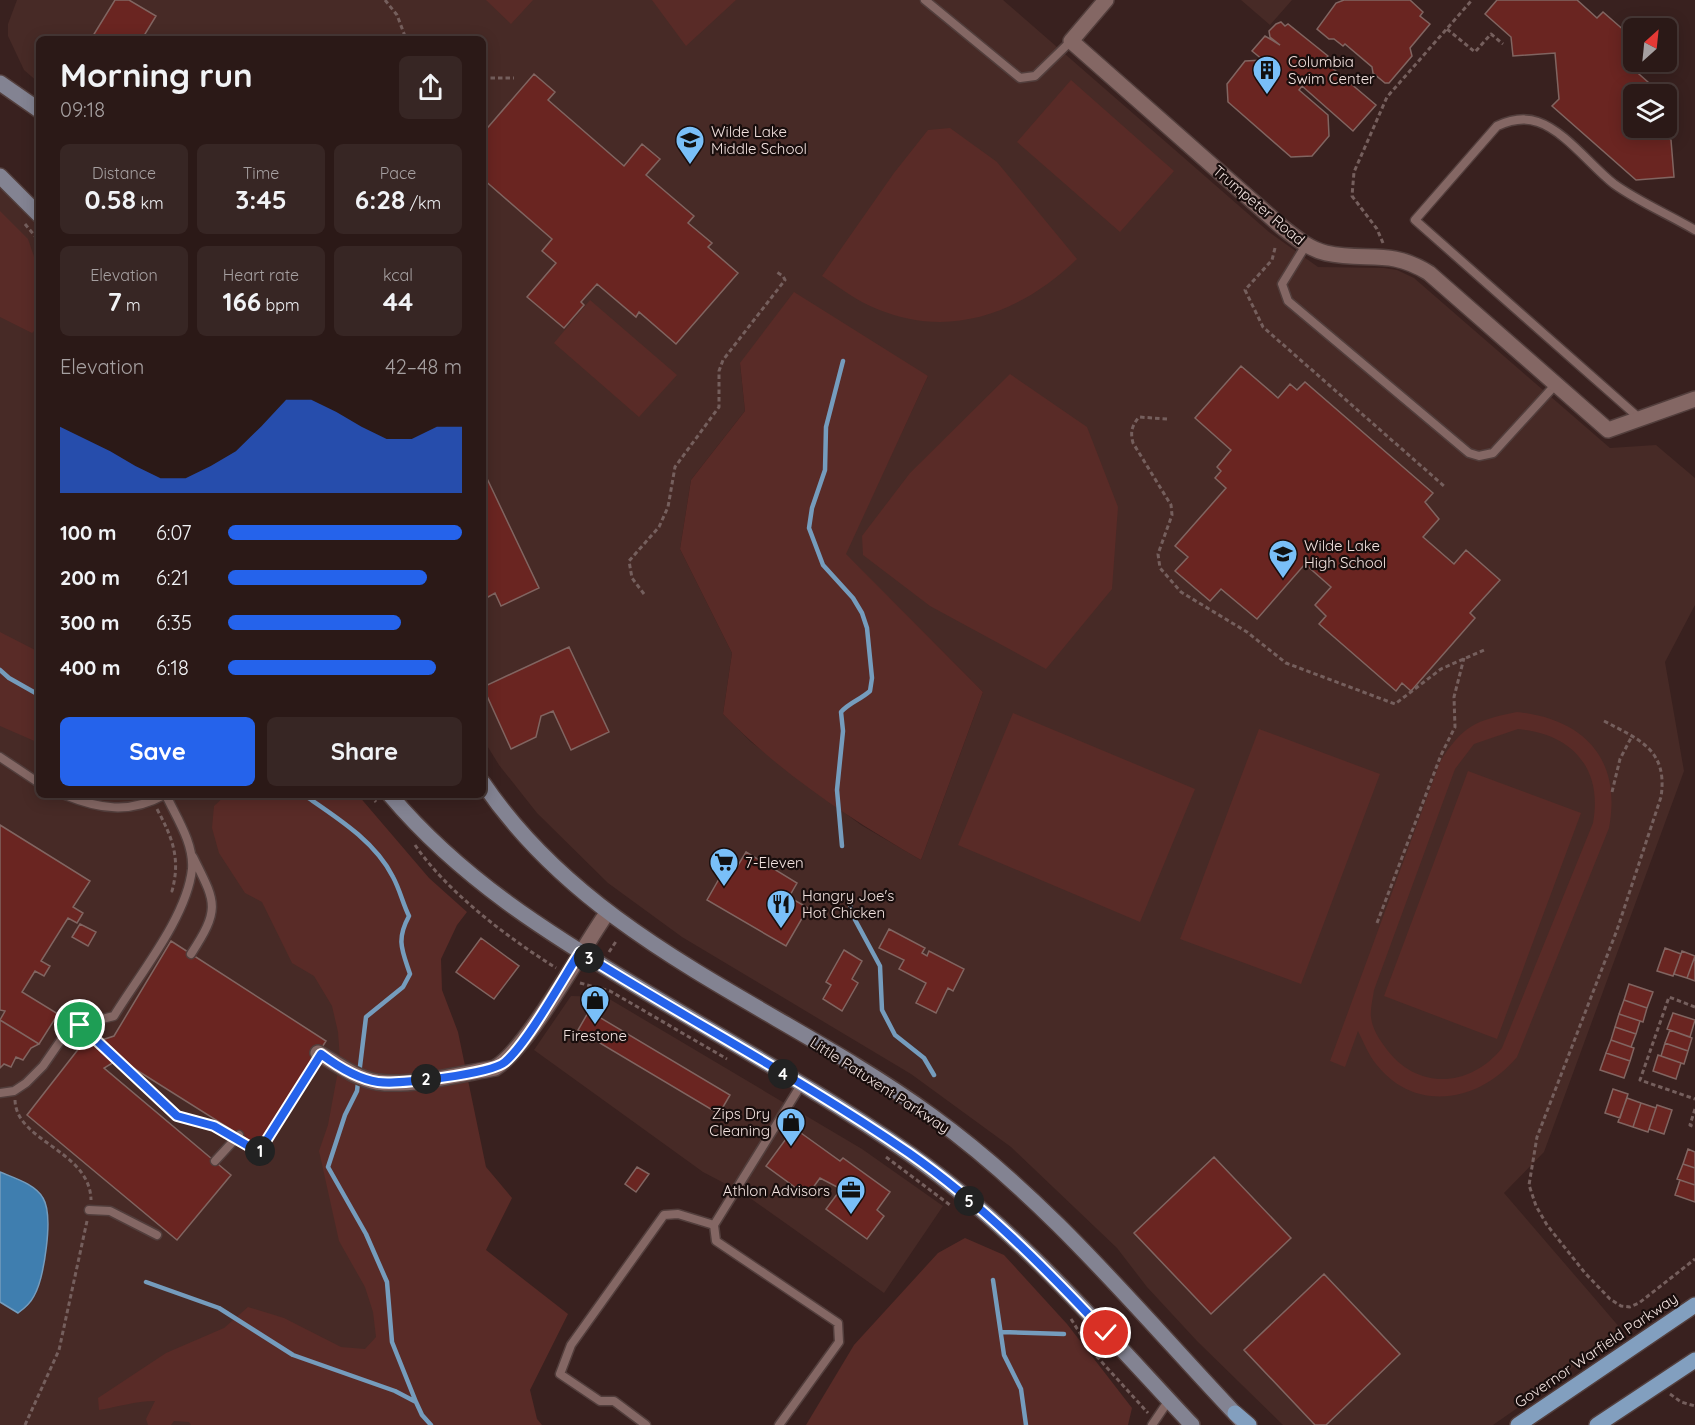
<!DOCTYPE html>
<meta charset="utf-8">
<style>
body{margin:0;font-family:Quicksand,sans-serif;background:#372624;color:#f1f3f6;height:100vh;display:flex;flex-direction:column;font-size:22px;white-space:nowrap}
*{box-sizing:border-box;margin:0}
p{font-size:20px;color:#a6a0a1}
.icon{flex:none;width:33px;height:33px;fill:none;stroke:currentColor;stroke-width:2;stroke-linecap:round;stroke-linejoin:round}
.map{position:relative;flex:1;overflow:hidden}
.drawer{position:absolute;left:36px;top:36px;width:450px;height:762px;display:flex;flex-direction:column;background:#2b1917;border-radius:9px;box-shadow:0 3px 15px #0003,0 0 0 2px #473836}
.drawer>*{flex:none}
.needle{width:39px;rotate:27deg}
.controls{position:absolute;left:1623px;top:18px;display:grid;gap:12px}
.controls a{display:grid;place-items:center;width:54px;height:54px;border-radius:9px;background:#2b1917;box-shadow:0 3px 15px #0003,0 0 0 2px #473836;font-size:30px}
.pin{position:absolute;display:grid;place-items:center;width:51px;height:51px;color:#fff;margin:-26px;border:3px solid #fff;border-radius:50%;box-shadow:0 2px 6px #0007}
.km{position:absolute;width:30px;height:30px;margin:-15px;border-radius:50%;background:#222;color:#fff;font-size:16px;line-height:30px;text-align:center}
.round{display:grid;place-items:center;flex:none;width:63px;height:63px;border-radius:9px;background:#372624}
.overview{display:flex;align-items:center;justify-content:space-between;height:102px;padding:0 24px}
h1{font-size:33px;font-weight:700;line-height:45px}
.figures{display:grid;grid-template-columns:repeat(3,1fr);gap:9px;height:102px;padding:6px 24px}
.figures div{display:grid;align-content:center;border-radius:9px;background:#372624;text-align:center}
.figures b{font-size:26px;font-weight:700}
.figures small{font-size:16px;font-weight:400}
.figures p{font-size:16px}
.chart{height:168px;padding:12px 24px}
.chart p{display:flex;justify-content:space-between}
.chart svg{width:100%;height:108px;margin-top:6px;fill:#2563eb;opacity:.7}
.action{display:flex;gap:12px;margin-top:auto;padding:12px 24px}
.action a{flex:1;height:69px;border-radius:9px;background:#2563eb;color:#fff;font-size:24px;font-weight:700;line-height:69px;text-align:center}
.action a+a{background:#372624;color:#f1f3f6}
ul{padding:0 24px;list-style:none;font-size:20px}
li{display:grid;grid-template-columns:96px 72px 1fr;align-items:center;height:45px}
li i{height:15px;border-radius:8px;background:#2563eb}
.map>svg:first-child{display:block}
.built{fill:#472a26;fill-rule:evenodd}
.green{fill:#592b27;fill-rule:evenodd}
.water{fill:#3f7eaf;stroke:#759cbd;stroke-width:1.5}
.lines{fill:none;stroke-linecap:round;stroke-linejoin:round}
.stream{stroke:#759cbd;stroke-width:4.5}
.building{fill:#6a2521;stroke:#816561;stroke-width:1.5}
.service-casing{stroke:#523e3c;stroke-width:11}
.minor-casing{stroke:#523e3c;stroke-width:18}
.secondary-casing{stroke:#523e3c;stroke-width:18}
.primary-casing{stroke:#523e3c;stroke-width:18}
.path{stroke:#755f5d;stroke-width:3;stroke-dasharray:4.5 3;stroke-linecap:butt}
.service{stroke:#846764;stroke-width:8}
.minor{stroke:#846764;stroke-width:15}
.secondary{stroke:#838392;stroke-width:15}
.primary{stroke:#829fbf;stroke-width:15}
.route-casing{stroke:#fff;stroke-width:12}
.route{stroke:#2563eb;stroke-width:8}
.labels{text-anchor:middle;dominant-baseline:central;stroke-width:4.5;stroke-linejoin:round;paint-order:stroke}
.poi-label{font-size:15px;fill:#f2e2df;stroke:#190e0d;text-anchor:start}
.street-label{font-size:15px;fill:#f2e2df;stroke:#190e0d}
</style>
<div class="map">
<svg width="1695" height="1425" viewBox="0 0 1695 1425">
<rect width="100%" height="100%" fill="#39211f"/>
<path class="built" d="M17 0H1003L1269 232 1318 267 1384 268 1397 270 1414 278 1610 448 1656 445 1695 478V605L1665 662 1684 771 1544 1152 1504 1193 1621 1329 1556 1381 1493 1425H1283L1197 1341 1147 1287 1117 1248 1011 1147 911 1074 682 937 608 883 537 813 499 765 483 739V39H39V83L24 70 8 36V24ZM740 363 928 376 845 554 983 692 921 860 861 825 751 742 723 714 732 653 680 549 691 480 745 411Z
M1241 0H1292L1270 25Z
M0 188 39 226V795H353L517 1425H0Z
M571 996 606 997 862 1149 943 1206 884 1293 743 1193 703 1172 534 1050Z"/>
<path class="green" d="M486 0H533L511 24Z
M652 0H736L686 46Z
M1071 80 1174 171 1120 232 1017 142Z
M950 128 997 162 1077 259C1022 312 952 340 877 309 857 301 840 288 822 276L894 173 928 130Z
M0 211 28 239 39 271V326L32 333 0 317Z
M794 292 928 376 846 554 983 692 921 860C850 819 780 773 723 714L732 653 680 549 691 480 745 411 740 363Z
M590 300 677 375 639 417 554 343Z
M1010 374 1087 427 1118 507 1112 589 1046 669 930 606 863 555 862 536 910 473Z
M0 632 39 652V743L0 726Z
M1517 712C1584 719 1622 759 1609 828L1517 1057C1480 1102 1415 1114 1376 1064 1368 1054 1364 1043 1358 1031L1345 1067 1330 1061 1440 762C1462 726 1476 720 1517 712ZM1518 729C1572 734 1603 768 1593 823L1502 1048C1470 1088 1416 1091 1385 1047 1379 1039 1372 1028 1371 1017 1370 1009 1373 998 1374 990L1455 769 1474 744Z
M1013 713 1195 789 1140 922 958 845Z
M1259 729 1380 774 1301 984 1180 939Z
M1468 771 1581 813 1497 1039 1384 996Z
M226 795H358L429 878 467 912 457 925 441 959 442 990 458 1032 486 1167 512 1198 486 1250 568 1314 530 1390 537 1419 542 1425H191L189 1422 174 1421 171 1425H148L146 1419 155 1401C135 1401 118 1407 99 1410L98 1398 166 1353 224 1328 248 1307 284 1318 341 1347 365 1349 376 1337 373 1312 365 1287 339 1241 319 1151 328 1125 340 1060 338 1032 332 1006 314 976 292 963 262 902 245 893 219 853 212 828 214 806Z
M965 1238 1004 1255 1067 1324 1132 1408 1128 1425H806L854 1345 938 1253Z"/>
<path class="water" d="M0 1172C14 1178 35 1184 43 1198 54 1216 44 1278 34 1296 30 1304 25 1308 18 1313L0 1302Z"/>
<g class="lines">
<path class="stream" d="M0 670 9 678 39 695
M304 795C336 817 375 841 393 877 400 890 403 904 409 916 396 940 402 950 410 974L403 987 366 1017 357 1091 345 1115 328 1167 366 1234 387 1282 392 1342 416 1402
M842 846 837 790 843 731 841 712C850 702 860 700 870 691L872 678 867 628 862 613 853 598 823 565 809 528 812 508 825 470 826 427 843 361
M847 893 853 916 880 966 882 1010 895 1035 924 1058 934 1075
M993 1280 1004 1355 1021 1389 1026 1425
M146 1282 219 1308 293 1355 395 1391 416 1402 422 1415 431 1425
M1001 1332 1064 1334"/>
</g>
<path class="building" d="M115 0H129L156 16 142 39H91Z
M1344 0H1410L1423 12 1420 16 1430 24 1410 48 1412 56 1389 83H1385L1373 73 1372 67 1345 44 1343 46 1334 39H1329L1317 29 1336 3Z
M1497 0H1577L1597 18 1603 12 1634 39V62H1636L1631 67 1657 90 1653 94H1634V128H1657L1671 140 1674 177 1636 180 1552 106 1559 99 1555 53 1513 56 1511 37 1485 14Z
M1281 22 1285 26 1288 24 1328 56 1324 61 1376 105 1353 131 1302 86 1299 90 1328 115 1329 136 1312 156 1291 157 1228 102 1227 84 1245 61 1263 60 1252 51 1265 36 1280 45 1270 37 1269 31 1276 24Z
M534 74 555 92 548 100 624 166 642 144 660 159 646 175 694 216 688 223 712 243 708 247 738 273 676 344 639 312 636 317 597 284 581 302 584 305 564 328 527 297 556 263 542 251 552 239 483 179V133Z
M1241 366 1278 398 1290 384 1297 390 1305 382 1433 493 1425 502 1439 519 1423 537 1454 564 1466 550 1500 580 1470 613 1475 618 1411 691 1402 683 1396 691 1319 624 1326 616 1315 605 1331 587 1305 564 1257 619 1221 589 1210 601 1175 571 1188 557 1175 546 1226 488 1215 478 1221 471 1217 467 1231 450 1195 418Z
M483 470 539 588 501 606 495 593 488 597 483 592Z
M569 647 609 732 571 750 553 711 541 716 536 737 511 749 483 687Z
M0 825 90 881 73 907 83 913 77 923 68 918 41 961 50 966 44 976 35 971 22 992 58 1014 39 1044 0 1020 5 1011 0 1010Z
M746 852 797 883 789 897 808 908 786 946 707 900 723 872 731 877Z
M80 924 96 932 88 946 72 937Z
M889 929 925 948 922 953 927 956 929 951 964 969 953 991 948 988 936 1013 916 1003 926 983 899 969 904 960 879 948Z
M481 938 519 966 494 999 456 972Z
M171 941 326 1041 259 1147 119 1059 104 1068 231 1175 177 1240 27 1115 80 1047 114 1036Z
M1665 948 1681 954 1673 976 1657 971Z
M844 950 862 961 852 979 858 983 842 1011 823 999 831 985 826 982Z
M1682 951 1695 956 1687 978 1674 974Z
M1695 956V981L1687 978Z
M1629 984 1653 992 1647 1008 1624 1000Z
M1624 1000 1647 1008 1643 1022 1619 1014Z
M589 1011 730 1095 719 1114 578 1030Z
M1673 1013 1695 1020 1690 1037 1667 1029Z
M1619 1014 1640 1021 1636 1034 1615 1027Z
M0 1020 39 1044 31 1048 23 1060 16 1057 11 1067 4 1064 0 1068Z
M1615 1027 1636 1034 1631 1047 1611 1040Z
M1670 1030 1692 1038 1688 1051 1665 1043Z
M1611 1040 1634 1048 1630 1061 1606 1053Z
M1665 1043 1688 1051 1684 1064 1661 1056Z
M1606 1053 1630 1061 1624 1078 1600 1070Z
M1658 1055 1681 1063 1676 1079 1653 1071Z
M1613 1089 1628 1094 1620 1118 1605 1113Z
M1627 1098 1641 1103 1633 1127 1618 1122Z
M1641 1103 1656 1108 1648 1132 1633 1127Z
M1657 1105 1672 1110 1664 1134 1649 1129Z
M794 1128 840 1161 843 1158 890 1192 877 1210 884 1216 867 1239 826 1209 841 1189 820 1178 807 1196 766 1166Z
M1688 1149 1695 1152V1168L1683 1164Z
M1214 1157 1291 1238 1211 1314 1134 1233Z
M1683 1164 1695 1168V1185L1677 1179Z
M637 1167 649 1174 636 1192 625 1184Z
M1680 1180 1695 1185V1202L1675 1195Z
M1324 1274 1400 1354 1326 1425H1315L1244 1350Z"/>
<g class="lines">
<g class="service-casing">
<path id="service" d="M925 0 1020 78 1035 76 1071 41
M1306 245 1282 284 1288 301 1469 453 1479 456 1493 453 1557 383
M1638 417 1415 220 1497 126C1510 120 1525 117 1538 122 1565 131 1591 166 1614 184 1639 202 1668 214 1695 230
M0 757 39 783
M65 795C99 809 130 814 164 795
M191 954C221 908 216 903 193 857
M0 1093 14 1091 26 1083 43 1066 70 1027 114 1016C139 975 187 917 192 869 194 843 176 817 166 795
M215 1161 239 1135
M89 1210 110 1211 157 1235
M646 1425 614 1401H600L560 1374 571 1345 664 1215 678 1214 714 1225
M779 1425 839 1342 838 1323 716 1241 714 1225 801 1085
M1152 1425 1169 1400"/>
</g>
<g class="minor-casing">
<path id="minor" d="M1106 0 1071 41 1282 227C1296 238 1309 249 1326 253 1367 262 1389 248 1429 273L1608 430 1695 399
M318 1053C337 1064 355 1078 377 1082 410 1087 461 1074 495 1068 528 1048 581 950 607 913"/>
</g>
<g class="secondary-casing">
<path id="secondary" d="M0 83 39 110
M0 176 39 215
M483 783C592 944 781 1006 932 1116 1052 1203 1143 1317 1244 1423
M390 795C461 879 548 933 641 989 731 1043 824 1094 910 1154 1017 1229 1103 1330 1192 1425"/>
</g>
<g class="primary-casing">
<path id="primary" d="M1235 1413 1249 1425
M1518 1425 1695 1305
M1597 1425 1695 1360"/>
</g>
<path class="path" d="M385 0 397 15 406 39
M1447 29 1475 52 1491 34 1503 44
M483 78H514
M25 224 39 241
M1383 243 1377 229 1352 196 1354 172 1387 97 1472 0
M1275 248 1272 260 1245 290 1263 327 1444 486
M1167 419 1139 417C1132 426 1130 431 1133 443L1171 505 1172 515 1158 554 1160 568 1181 592 1247 632 1286 663 1395 704 1441 669 1484 650
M644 594 632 578 629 561 659 527 668 507 675 467 719 407V371L723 360 785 280 783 276 775 271
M1604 721C1640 740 1668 750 1661 797L1617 930 1537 1137 1529 1185 1536 1206 1547 1225 1585 1273 1610 1299 1621 1306 1630 1307 1639 1303 1695 1259
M1612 792 1620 759 1632 736
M370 795 376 802
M157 809C172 837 181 858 172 891H174
M415 845C448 893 507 937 556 968
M1377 923 1441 755 1455 727 1454 697 1464 658
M609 952 617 940
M580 983 610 991 727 1059
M1695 1007 1669 997 1640 1080 1695 1099
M87 1033 177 1116 214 1126 227 1134
M15 1100C16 1142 90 1150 91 1200
M1695 1109 1690 1125 1695 1127
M246 1145 259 1153 313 1066
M886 1157 950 1205
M1071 1319 1090 1349 1148 1413
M1670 1394 1681 1402 1695 1406
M25 1425 59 1350 87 1221"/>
<use href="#service" class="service"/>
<use href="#minor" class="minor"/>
<use href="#secondary" class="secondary"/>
<use href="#primary" class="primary"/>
</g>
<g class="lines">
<g class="route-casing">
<path id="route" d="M80 1025 177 1116 214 1126 259 1152 321 1054C337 1066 358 1079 378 1082 398 1085 491 1074 505 1062 528 1042 562 980 580 952 688 1020 803 1080 909 1153 982 1204 1045 1268 1106 1333"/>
</g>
<use href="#route" class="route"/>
</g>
<defs>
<g id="building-pin" transform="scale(1.5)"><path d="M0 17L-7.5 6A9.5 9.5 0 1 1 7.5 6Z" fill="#79bff8" stroke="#190e0d"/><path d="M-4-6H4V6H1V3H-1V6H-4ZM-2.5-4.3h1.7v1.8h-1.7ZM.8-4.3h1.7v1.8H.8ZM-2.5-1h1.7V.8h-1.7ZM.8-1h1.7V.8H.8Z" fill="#111"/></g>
<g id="school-pin" transform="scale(1.5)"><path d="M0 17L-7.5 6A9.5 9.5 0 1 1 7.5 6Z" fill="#79bff8" stroke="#190e0d"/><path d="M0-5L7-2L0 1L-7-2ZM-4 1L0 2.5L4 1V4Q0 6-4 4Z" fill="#111"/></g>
<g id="supermarket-pin" transform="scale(1.5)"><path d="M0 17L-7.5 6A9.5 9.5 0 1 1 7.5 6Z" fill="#79bff8" stroke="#190e0d"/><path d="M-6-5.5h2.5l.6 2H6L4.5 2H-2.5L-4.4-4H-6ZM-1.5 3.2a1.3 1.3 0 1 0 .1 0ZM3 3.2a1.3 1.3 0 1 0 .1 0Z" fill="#111"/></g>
<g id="restaurant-pin" transform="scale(1.5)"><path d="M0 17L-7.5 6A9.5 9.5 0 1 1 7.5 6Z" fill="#79bff8" stroke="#190e0d"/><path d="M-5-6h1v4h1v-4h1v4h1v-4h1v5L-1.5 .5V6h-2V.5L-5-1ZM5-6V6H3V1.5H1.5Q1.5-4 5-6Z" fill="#111"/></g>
<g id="shop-pin" transform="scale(1.5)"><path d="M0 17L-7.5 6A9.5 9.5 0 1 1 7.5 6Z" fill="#79bff8" stroke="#190e0d"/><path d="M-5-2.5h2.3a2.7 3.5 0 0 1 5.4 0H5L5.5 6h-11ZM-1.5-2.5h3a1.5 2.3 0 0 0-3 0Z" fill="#111"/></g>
<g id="office-pin" transform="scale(1.5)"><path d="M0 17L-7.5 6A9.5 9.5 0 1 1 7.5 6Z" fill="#79bff8" stroke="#190e0d"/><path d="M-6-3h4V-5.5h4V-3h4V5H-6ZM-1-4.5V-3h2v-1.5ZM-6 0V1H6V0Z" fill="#111"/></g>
</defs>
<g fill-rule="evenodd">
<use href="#building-pin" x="1267" y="70"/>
<use href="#school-pin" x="690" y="140"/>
<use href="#school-pin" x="1283" y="554"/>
<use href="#supermarket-pin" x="724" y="862"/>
<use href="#restaurant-pin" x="781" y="904"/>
<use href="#shop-pin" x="595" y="1000"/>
<use href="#shop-pin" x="791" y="1122"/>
<use href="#office-pin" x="851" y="1190"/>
</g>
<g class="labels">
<g class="poi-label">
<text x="1288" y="61">Columbia<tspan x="1288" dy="17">Swim Center</tspan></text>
<text x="711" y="131">Wilde Lake<tspan x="711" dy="17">Middle School</tspan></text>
<text x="1304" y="545">Wilde Lake<tspan x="1304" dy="17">High School</tspan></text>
<text x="745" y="862">7-Eleven</text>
<text x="802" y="895">Hangry Joe's<tspan x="802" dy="17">Hot Chicken</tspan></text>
<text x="595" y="1035" text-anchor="middle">Firestone</text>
<text x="770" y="1113" text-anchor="end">Zips Dry<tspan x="770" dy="17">Cleaning</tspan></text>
<text x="830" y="1190" text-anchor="end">Athlon Advisors</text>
</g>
<g class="street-label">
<text transform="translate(1259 205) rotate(40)">Trumpeter Road</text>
<text transform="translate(880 1085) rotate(33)">Little Patuxent Parkway</text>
<text transform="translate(1596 1350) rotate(-34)">Governor Warfield Parkway</text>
</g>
</g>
</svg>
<div class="controls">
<a><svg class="needle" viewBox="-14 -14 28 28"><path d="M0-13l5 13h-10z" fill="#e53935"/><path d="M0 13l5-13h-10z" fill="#a6a0a1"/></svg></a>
<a><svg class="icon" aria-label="layers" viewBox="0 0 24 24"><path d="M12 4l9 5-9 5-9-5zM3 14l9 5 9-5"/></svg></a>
</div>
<div class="pin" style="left:80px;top:1025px;background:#1e9e55"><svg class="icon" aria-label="arrive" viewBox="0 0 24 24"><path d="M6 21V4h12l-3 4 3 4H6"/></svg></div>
<div class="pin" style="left:1106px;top:1333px;background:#d93025"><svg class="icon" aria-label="check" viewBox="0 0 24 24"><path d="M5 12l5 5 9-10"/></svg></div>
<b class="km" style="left:260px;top:1151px">1</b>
<b class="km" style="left:426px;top:1079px">2</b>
<b class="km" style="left:589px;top:958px">3</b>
<b class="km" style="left:783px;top:1074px">4</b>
<b class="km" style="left:969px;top:1201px">5</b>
<section class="drawer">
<div class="overview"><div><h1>Morning run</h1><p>09:18</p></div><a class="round"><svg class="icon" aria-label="share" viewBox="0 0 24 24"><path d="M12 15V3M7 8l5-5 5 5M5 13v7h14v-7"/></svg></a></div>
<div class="figures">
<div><p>Distance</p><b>0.58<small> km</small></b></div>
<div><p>Time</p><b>3:45</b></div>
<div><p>Pace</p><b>6:28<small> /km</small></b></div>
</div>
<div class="figures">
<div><p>Elevation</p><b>7<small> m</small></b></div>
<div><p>Heart rate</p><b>166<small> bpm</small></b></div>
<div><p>kcal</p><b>44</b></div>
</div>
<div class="chart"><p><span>Elevation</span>42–48 m</p>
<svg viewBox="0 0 160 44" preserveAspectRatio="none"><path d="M0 44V17L10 22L20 27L30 33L40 38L50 38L60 33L70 27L80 17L90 6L100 6L110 11L120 17L130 22L140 22L150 17L160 17V44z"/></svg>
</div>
<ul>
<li><b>100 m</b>6:07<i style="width:100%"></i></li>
<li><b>200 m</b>6:21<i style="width:85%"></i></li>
<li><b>300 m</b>6:35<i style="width:74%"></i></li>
<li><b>400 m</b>6:18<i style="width:89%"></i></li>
</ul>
<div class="action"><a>Save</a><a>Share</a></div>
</section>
</div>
